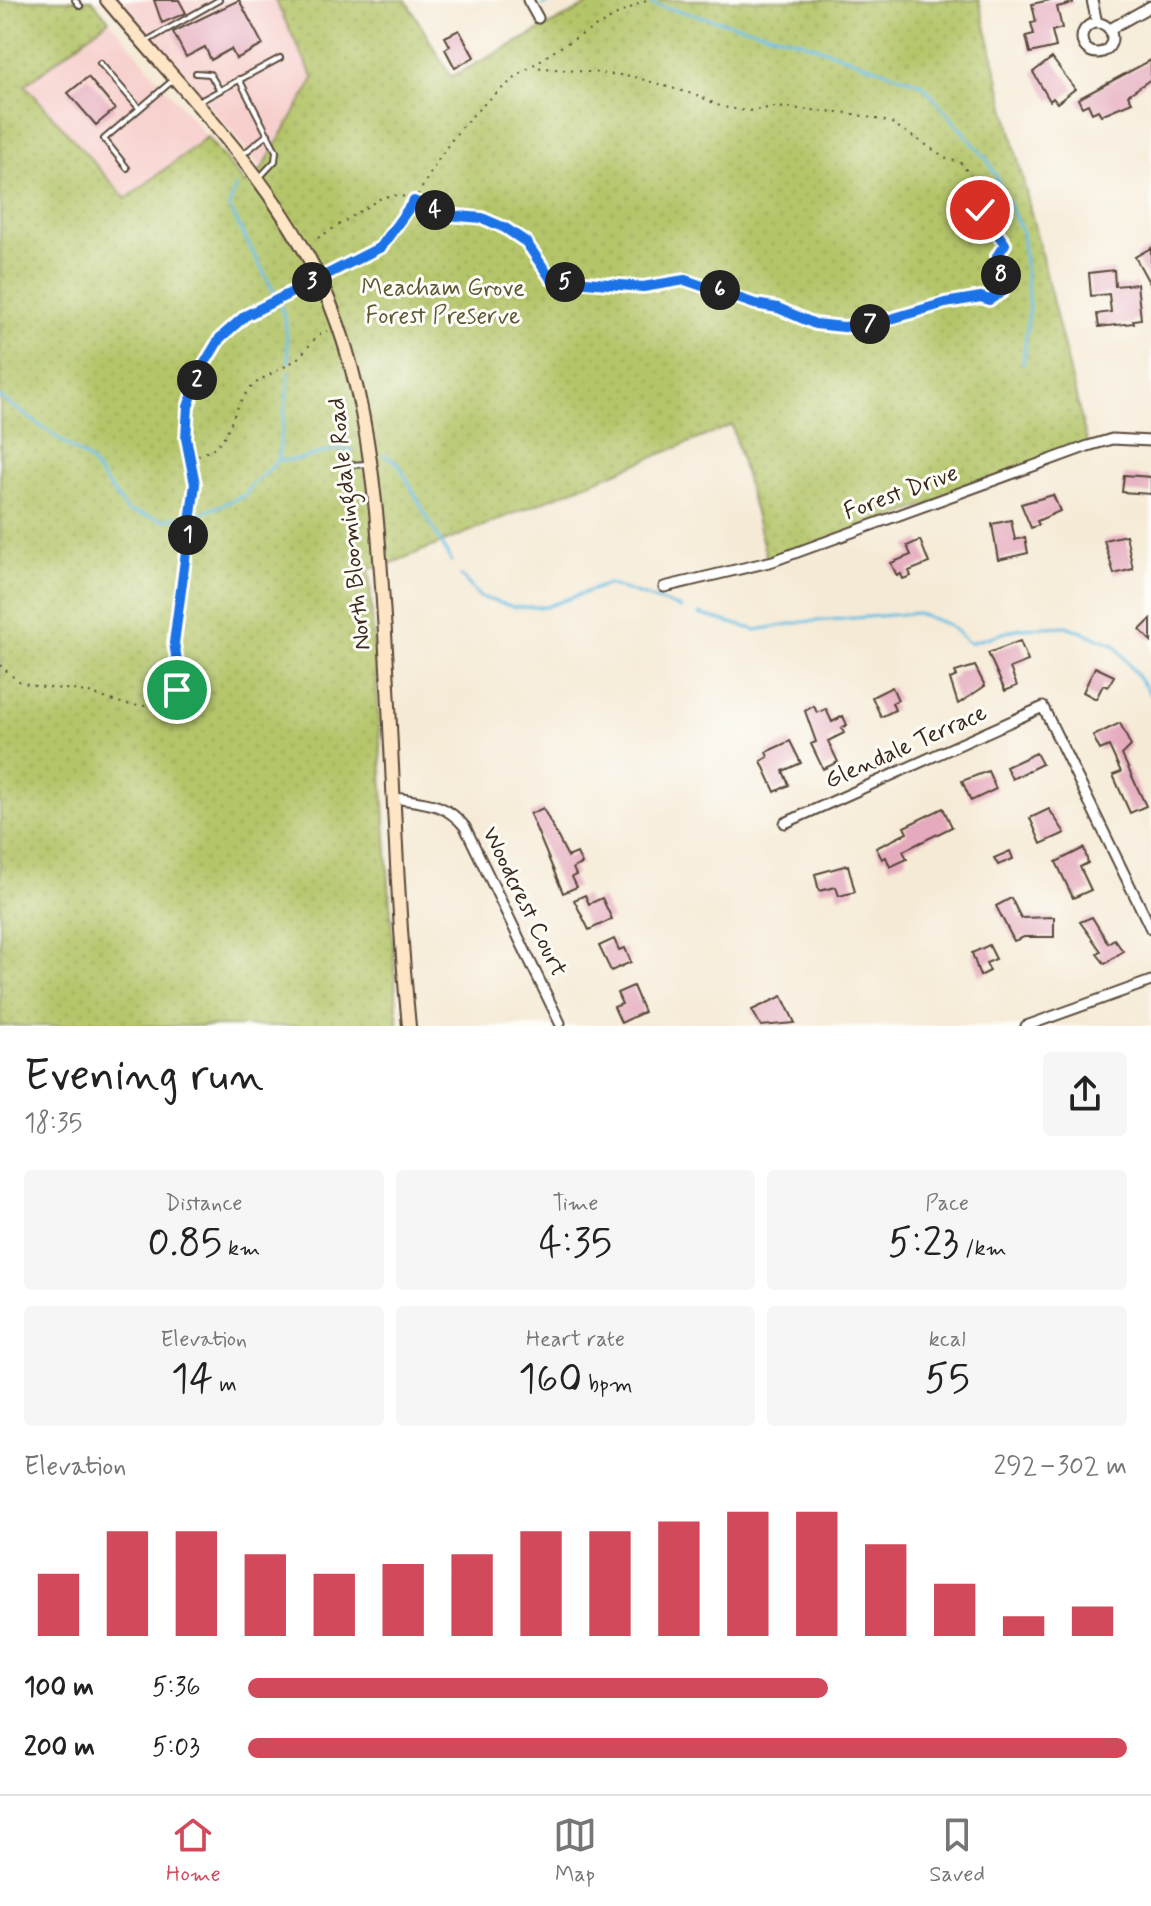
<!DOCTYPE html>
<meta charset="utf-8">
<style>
body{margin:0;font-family:Mynerve,sans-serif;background:#f6f6f6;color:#222;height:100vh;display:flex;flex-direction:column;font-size:30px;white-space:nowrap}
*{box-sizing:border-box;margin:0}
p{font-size:26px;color:#767676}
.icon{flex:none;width:44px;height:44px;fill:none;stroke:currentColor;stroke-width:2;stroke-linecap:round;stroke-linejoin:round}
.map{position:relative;height:1026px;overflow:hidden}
.drawer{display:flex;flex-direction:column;background:#fff;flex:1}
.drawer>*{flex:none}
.pin{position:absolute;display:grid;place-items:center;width:68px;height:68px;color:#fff;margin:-34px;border:4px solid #fff;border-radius:50%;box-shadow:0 2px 8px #0007}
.km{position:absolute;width:40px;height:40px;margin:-20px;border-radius:50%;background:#222;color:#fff;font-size:22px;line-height:40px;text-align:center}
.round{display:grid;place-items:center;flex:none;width:84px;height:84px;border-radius:8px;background:#f6f6f6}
.headline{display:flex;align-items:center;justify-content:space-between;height:136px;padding:0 24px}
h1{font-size:44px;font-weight:600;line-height:60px}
.metrics{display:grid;grid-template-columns:repeat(3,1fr);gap:12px;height:136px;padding:8px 24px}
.metrics div{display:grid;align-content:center;border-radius:8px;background:#f6f6f6;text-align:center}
.metrics b{font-size:40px;font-weight:600}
.metrics small{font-size:22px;font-weight:400}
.metrics p{font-size:22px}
.chart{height:224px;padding:16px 24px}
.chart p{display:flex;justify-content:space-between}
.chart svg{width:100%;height:144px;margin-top:8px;stroke:#d1495b;stroke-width:6}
ul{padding:0 24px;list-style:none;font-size:26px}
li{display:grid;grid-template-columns:128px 96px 1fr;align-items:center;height:60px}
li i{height:20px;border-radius:10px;background:#d1495b}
.menu{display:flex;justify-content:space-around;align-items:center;height:112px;border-top:2px solid #e0e0e0;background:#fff;font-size:22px;color:#767676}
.menu a{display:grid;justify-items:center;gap:4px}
.menu .on{color:#d1495b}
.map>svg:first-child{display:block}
.built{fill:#f7d0cd}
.park{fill:url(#park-dots);stroke:#787844;stroke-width:2}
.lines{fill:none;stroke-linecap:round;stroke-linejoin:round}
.stream{stroke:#65bde2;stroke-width:3}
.building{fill:#e5aabd}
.service-casing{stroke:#574739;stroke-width:8}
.minor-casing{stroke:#574739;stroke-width:13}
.secondary-casing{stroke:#574739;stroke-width:16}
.path{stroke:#574739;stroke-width:2;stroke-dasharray:2 6;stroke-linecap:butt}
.service{stroke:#fff;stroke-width:4}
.minor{stroke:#fff;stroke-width:9}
.secondary{stroke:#fde5c5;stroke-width:12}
.path-bridge{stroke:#574739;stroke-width:2;stroke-dasharray:2 6;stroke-linecap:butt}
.route-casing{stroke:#fff;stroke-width:16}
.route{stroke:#1a73e8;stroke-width:10}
.labels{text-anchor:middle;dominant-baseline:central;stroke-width:6;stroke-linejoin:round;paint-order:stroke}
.park-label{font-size:24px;fill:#5f5834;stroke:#fdfcf7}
.street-label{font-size:24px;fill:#3b2a1e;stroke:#fdfcf7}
</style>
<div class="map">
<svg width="1151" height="1026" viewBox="0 0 1151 1026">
<defs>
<pattern id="park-dots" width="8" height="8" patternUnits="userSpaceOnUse" patternTransform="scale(2)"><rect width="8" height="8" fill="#b4c569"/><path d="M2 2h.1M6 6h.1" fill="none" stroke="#9ca95b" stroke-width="1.8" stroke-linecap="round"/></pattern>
</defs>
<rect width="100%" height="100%" fill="#fdfcf7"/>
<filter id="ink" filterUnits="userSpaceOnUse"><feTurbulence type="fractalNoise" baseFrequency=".0125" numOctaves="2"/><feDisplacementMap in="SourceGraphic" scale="16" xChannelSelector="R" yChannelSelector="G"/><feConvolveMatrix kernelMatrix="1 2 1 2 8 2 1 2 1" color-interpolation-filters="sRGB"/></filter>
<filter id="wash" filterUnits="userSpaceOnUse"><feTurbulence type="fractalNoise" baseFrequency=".006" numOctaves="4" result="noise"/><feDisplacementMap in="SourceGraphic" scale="32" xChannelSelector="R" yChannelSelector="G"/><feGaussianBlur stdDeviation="1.8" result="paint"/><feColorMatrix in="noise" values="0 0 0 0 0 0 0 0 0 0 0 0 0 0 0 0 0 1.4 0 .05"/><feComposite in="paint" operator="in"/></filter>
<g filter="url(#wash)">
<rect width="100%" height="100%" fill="#f5ead5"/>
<path class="built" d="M121 0H275L314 79 262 169Z
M109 20 207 137 126 200 25 85Z"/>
<path class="park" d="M0 0H92L109 20 25 85 126 199 207 137 245 184 262 169 314 79 275 0H406L451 77 597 0H979L1088 446 768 563 732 425 392 563 369 569 398 1026H0Z"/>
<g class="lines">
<path class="stream" d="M651 4 800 41 922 84 989 162 1022 232 1029 308 1023 364
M543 5 555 0
M236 186 229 207 274 292
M280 305 285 318 289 362
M0 397 89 460 127 511 165 520 185 515
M384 455 398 463 451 561
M279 460C305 464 328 445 352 450
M197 515 246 495C251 480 269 474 278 459L290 371
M461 576 480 597 514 607H546L608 584 681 608
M699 614 756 630 803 622 917 613 949 625 969 643 1020 628 1066 626 1114 644 1151 695"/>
</g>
<g id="blocks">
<path class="building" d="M154 0H179L186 13 162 23Z
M239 0 263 45 236 59 231 49 211 60 205 47 186 57 173 32Z
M1050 0H1073V3L1057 7 1062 28 1052 31 1056 47 1030 53 1026 36 1034 34 1031 23 1036 22 1032 4Z
M459 30 474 57 455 68 445 49 450 46 445 37Z
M1052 58 1075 89 1057 103 1053 98 1050 101 1033 72Z
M1151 60V79L1128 95 1132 102 1101 115 1098 110 1092 113 1088 104 1082 107 1078 99Z
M88 77 115 109 96 125 68 93Z
M1151 248V286L1135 257Z
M1114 270 1115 286 1137 284 1141 319 1133 320 1134 323 1099 327 1097 314 1111 312 1109 294 1091 296 1089 273Z
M1124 475 1151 477V494L1122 492Z
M1053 495 1060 511 1037 521 1039 525 1031 528 1021 504Z
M1011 520 1015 540 1025 537 1028 553 998 560 992 524Z
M1126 535 1133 569 1114 574 1104 540Z
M920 540 929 563 909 571 911 576 903 579 901 574 897 576 891 563 911 555 907 546Z
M1151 619V641L1140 630Z
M1020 641 1028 661 1010 668 1017 686 1005 691 988 653Z
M975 666 985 686 958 704 950 679 957 676 955 672Z
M1095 667 1114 676 1108 687 1103 685 1096 699 1083 692Z
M892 687 898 700 892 703 895 710 881 717 872 697Z
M814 706 817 713 826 709 832 722 843 716 847 725 841 728 844 733 828 741 838 762 823 769 811 744 816 742 805 711Z
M1120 723 1131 746 1122 755 1146 806 1130 813 1113 775 1121 772 1109 746 1100 750 1093 736Z
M790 741 801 763 783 771 789 785 775 792 761 761 768 757 766 752Z
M1036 753 1042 764 1012 779 1006 767Z
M988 771 996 789 971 801 962 781Z
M543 808 568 857 577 853 582 864 573 868 576 875 572 877 577 887 563 893 530 814Z
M943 808 952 827 903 851 907 859 890 867 886 857 882 859 876 848 907 833 904 827Z
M1049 809 1065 833 1041 844 1030 818Z
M1084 848 1088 863 1080 867 1091 890 1073 898 1056 862Z
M1010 851 1013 859 998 865 994 858Z
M848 865 855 892 839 896 836 887 819 891 815 874Z
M585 895 589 904 602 898 612 919 589 930 574 900Z
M1011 898 1021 918 1054 917V937H1024L1014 941 996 906Z
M1092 917 1108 943 1114 939 1123 951 1105 964 1097 954 1101 951 1080 922Z
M614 939 619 950 625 948 631 962 611 971 599 946Z
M989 945 996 959 986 963 990 971 980 976 972 953Z
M633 986 644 1012 621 1023 614 1007 622 1004 617 993Z
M782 996 795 1023 761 1026 752 1010Z"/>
</g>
</g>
<g filter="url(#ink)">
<use href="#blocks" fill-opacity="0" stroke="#574739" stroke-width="2"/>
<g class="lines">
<g class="service-casing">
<path id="service" d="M75 0 80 6
M145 42 219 0
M100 63 139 108
M196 73 210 74 219 89
M239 79 276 151 275 161 259 178
M200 101 280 58
M242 155 268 134
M127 168 104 139 172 81
M350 465 367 464"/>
</g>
<g class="minor-casing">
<path id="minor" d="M528 0 538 18
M1092 0 1097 23
M1082 38a15 15 0 1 1 30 0a15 15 0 1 1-30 0Z
M1110 29 1151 6
M664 587 773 561 1088 446 1112 439 1151 441
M395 798C425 803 445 802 465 827L560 1023
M785 823 1043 707 1151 929
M1026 1026 1151 981"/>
</g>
<g class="secondary-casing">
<path id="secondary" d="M107 0C178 85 263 168 314 268 371 381 377 509 385 633 393 764 396 896 409 1026"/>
</g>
<path class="path" d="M414 201 447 215 482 218 505 228 526 242 551 279 643 287 685 280 755 304 778 308 815 324 844 327 918 313 945 303 981 297 989 300 1002 292 997 256 1005 244 980 210 974 180 960 162 948 159 890 122 849 113 775 107 747 111 722 107 699 96 631 76 534 67
M318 238 381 198 393 195 416 198
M352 263C411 230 416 187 454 137 499 78 581 33 646 0
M190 457C234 449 225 419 248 391 262 374 285 370 300 356 310 346 313 337 327 331
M0 665C7 671 16 681 24 683 45 690 68 687 89 693 115 701 154 718 175 692 186 679 174 655 175 639 179 589 190 539 194 488 196 470 186 453 186 435 186 364 226 326 284 295"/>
<use href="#service" class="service"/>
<use href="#minor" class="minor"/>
<use href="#secondary" class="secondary"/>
<path class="path-bridge" d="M284 295 352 263"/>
</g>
</g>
<g class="lines" filter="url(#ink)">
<g class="route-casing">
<path id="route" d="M177 690 180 679 174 643 195 484 186 438 188 407 200 371 220 338 245 316 381 247 414 201 447 215 482 218 505 228 526 242 551 279 643 287 685 280 755 304 778 308 815 324 844 327 874 324 945 303 981 297 989 300 1002 292 997 256 1005 244 980 210"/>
</g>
<use href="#route" class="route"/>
</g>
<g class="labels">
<g class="park-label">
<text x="443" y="288">Meacham Grove<tspan x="443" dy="28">Forest Preserve</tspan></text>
</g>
<g class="street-label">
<text transform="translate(901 493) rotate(-20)">Forest Drive</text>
<text transform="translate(350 524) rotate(-96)">North Bloomingdale Road</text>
<text transform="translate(906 747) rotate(-24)">Glendale Terrace</text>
<text transform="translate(524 902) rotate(64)">Woodcrest Court</text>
</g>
</g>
</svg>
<div class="pin" style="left:177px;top:690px;background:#1e9e55"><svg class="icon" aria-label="arrive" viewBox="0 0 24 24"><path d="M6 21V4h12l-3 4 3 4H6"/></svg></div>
<div class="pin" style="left:980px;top:210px;background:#d93025"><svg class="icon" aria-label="check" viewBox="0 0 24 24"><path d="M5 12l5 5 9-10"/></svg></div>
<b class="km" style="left:188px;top:535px">1</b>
<b class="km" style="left:197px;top:380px">2</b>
<b class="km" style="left:312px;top:282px">3</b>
<b class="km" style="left:435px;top:210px">4</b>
<b class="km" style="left:565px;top:282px">5</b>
<b class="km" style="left:720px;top:290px">6</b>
<b class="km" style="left:870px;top:324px">7</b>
<b class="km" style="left:1001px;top:275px">8</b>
</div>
<section class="drawer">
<div class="headline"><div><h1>Evening run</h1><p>18:35</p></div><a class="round"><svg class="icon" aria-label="share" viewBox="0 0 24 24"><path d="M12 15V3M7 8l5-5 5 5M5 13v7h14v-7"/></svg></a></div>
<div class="metrics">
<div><p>Distance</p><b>0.85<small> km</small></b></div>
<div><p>Time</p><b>4:35</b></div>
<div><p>Pace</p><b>5:23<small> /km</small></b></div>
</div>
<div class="metrics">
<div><p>Elevation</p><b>14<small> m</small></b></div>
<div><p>Heart rate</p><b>160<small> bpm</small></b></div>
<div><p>kcal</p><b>55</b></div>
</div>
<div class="chart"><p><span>Elevation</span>292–302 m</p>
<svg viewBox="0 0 160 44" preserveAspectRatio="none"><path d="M5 44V25M15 44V12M25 44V12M35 44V19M45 44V25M55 44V22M65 44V19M75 44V12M85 44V12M95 44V9M105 44V6M115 44V6M125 44V16M135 44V28M145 44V38M155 44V35"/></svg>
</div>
<ul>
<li><b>100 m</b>5:36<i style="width:66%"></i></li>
<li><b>200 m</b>5:03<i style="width:100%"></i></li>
</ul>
</section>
<nav class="menu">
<a class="on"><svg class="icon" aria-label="home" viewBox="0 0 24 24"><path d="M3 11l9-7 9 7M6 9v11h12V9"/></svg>Home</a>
<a><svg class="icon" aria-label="map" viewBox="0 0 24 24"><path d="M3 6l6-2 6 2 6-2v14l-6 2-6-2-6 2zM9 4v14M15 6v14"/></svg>Map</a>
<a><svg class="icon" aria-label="saved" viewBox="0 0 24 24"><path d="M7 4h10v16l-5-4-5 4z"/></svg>Saved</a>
</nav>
